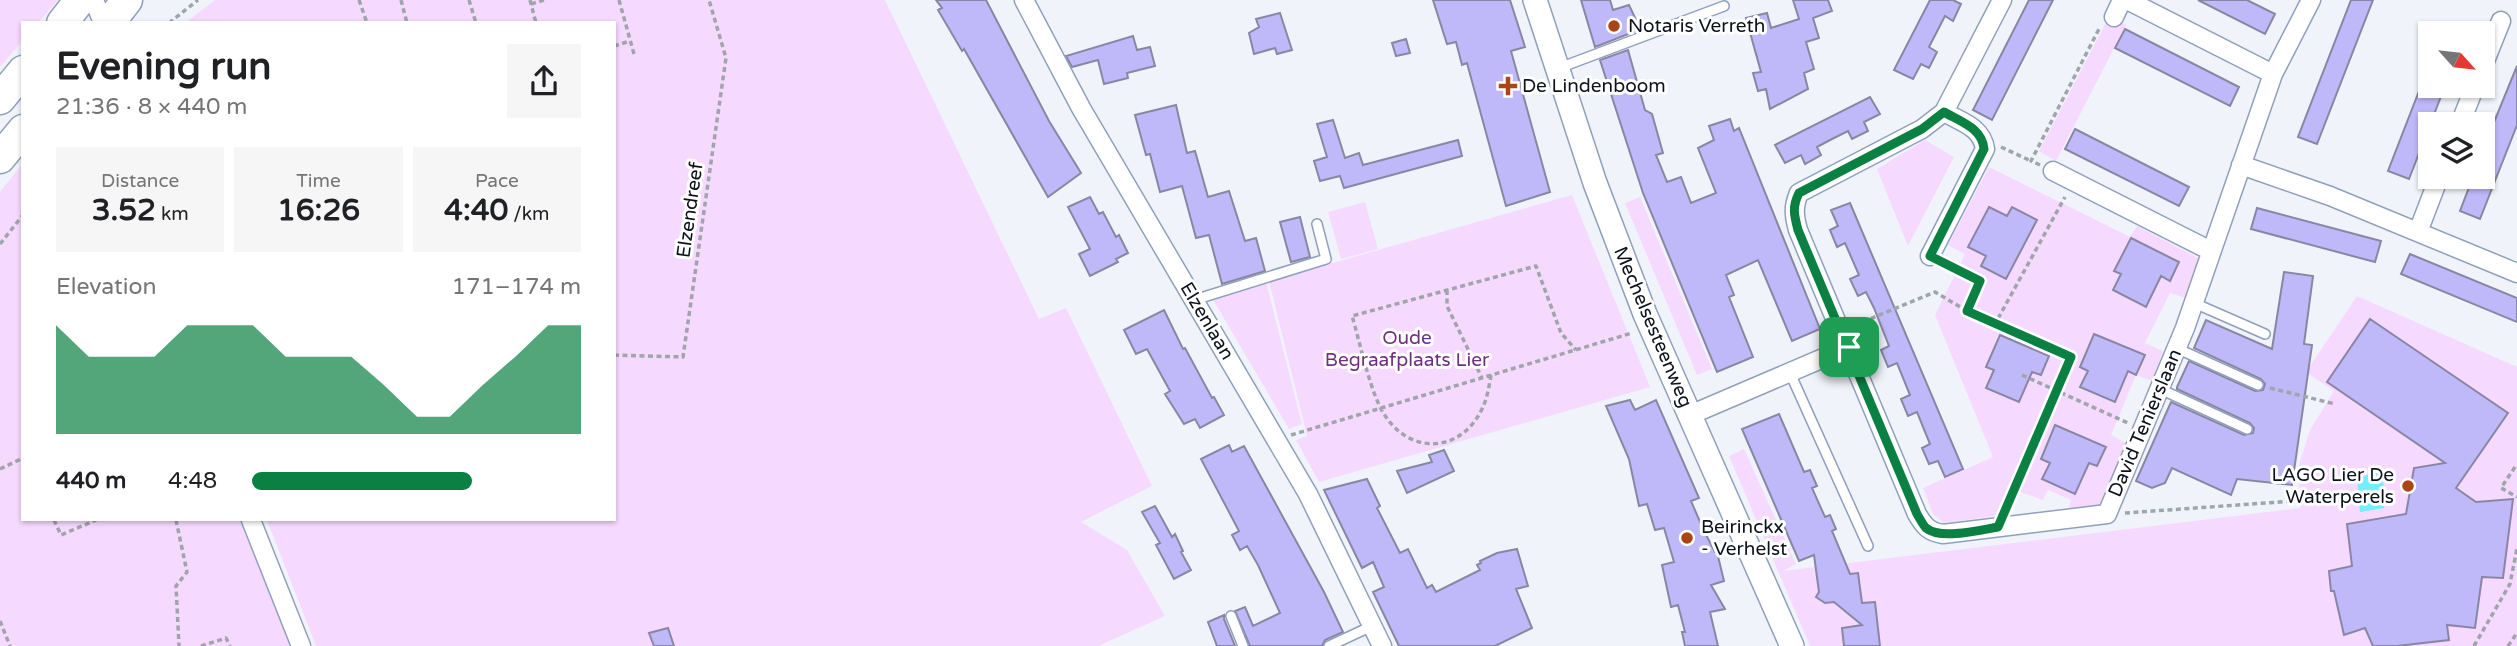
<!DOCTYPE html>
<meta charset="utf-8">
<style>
body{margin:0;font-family:"Varela Round",sans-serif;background:#f6f6f6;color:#202124;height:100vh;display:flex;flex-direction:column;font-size:26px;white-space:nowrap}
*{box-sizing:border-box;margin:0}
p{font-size:23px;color:#757577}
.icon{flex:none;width:38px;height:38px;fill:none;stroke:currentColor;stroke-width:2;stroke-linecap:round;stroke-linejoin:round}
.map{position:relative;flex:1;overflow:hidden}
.panel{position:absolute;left:21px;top:21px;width:595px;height:500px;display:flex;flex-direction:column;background:#fff;border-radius:0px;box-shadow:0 2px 5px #0004}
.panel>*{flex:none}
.needle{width:46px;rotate:117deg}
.buttons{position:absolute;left:2418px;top:21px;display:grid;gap:14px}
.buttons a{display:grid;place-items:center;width:77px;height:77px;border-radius:0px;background:#fff;box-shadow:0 2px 5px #0004;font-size:35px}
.pin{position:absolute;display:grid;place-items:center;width:60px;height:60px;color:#fff;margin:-30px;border-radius:14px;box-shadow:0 4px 10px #0006}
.round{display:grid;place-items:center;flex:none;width:74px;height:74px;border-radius:0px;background:#f6f6f6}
.overview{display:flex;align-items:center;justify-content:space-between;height:119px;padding:0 35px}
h1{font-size:38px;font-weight:700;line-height:52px}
.metrics{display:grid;grid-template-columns:repeat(3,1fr);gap:10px;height:119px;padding:7px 35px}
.metrics div{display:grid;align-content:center;border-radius:0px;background:#f6f6f6;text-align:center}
.metrics b{font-size:30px;font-weight:700}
.metrics small{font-size:19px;font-weight:400}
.metrics p{font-size:19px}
.chart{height:196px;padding:14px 35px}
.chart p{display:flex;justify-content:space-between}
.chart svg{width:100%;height:126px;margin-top:7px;fill:#0b8043;opacity:.7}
ul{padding:0 35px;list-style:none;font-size:23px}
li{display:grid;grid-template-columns:112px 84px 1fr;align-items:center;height:52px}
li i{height:18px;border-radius:9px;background:#0b8043}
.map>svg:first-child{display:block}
.green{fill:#f6d9ff}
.water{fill:#72eefc}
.building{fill:#c0b9f9;stroke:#8986a4;stroke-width:2}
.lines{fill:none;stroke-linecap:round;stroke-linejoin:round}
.service-casing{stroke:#90a0bc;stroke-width:12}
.minor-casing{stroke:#90a0bc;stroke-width:21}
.tertiary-casing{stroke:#90a0bc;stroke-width:26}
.trunk-casing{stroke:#90a0bc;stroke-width:33}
.path{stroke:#a0a4ac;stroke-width:3.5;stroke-dasharray:5 3.5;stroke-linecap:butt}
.service{stroke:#fff;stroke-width:9}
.minor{stroke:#fff;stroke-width:18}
.tertiary{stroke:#fff;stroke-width:23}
.trunk{stroke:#fff;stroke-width:30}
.route-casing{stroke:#fff;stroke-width:14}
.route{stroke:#0b8043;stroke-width:9}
.poi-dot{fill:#aa4514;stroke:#fff;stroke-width:2.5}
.labels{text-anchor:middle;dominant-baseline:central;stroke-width:6;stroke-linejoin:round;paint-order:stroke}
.poi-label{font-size:19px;fill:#0c121c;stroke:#fff;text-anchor:start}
.street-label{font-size:19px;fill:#0c121c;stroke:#fff}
.park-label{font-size:19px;fill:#6f2f81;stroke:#fff}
</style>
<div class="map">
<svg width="2517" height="646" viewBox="0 0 2517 646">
<rect width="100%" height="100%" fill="#f0f4fa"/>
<path class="green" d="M0 0H58L38 23H23V40L0 67Z
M215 0H885L1039 319 1066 308 1152 486 1081 522 1127 550 1165 616 1098 646H316L267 520H614V23H185Z
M2109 17 2126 25 2056 161 2039 151Z
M1925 140 1954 157 1908 246 1877 169Z
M23 163V520H244L291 646H0V192Z
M1989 167 2130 237 2137 226 2200 259 2186 298 2170 293 2145 343 2163 351 2152 381 2136 375 2111 435 2126 443 2098 509 2068 510 2071 500 2048 490 2043 500 2020 492 2010 514 1944 523 1933 514 1923 488 1993 457 1935 315 1965 254 1948 245Z
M1572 195 1650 387 1319 482 1296 440 1307 436 1269 281Z
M1640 197 1712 369 1697 375 1625 203Z
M1365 202 1378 249 1341 259 1328 212Z
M1266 282 1302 424 1289 429 1212 298Z
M2357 296 2517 367V646H1810L1729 456 1744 449 1796 564 1783 571 2300 508 2299 465 2310 430 2334 391 2306 372Z"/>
<path class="water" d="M2383 472 2384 508 2360 512 2357 477Z"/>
<path class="building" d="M936 0H986L1049 121 1081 173 1048 197 964 49 962 51 938 10 942 8Z
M1433 0H1510L1525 47 1511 51 1550 192 1506 206 1467 63 1462 65 1456 42 1447 44Z
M1581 0H1610L1613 10 1629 5 1637 22 1636 31 1595 47Z
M1793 0H1828L1832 11 1813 18 1819 38 1806 42 1814 69 1804 73 1808 89 1770 109 1766 89 1758 91 1753 73 1761 72 1746 18 1767 13 1771 28 1799 19Z
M1930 0H1953L1961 4 1953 21 1945 16 1929 47 1937 52 1929 68 1921 64 1913 79 1894 70Z
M2029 0H2053L1992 120 1973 110Z
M2198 0H2247L2275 14 2265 34Z
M2351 0H2373L2317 144 2298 137Z
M1280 13 1292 50 1277 54 1275 48 1254 54 1249 33 1259 27 1256 19Z
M2125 29 2239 87 2230 106 2115 48Z
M1133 36 1137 50 1150 47 1155 66 1127 73 1128 78 1104 84 1098 60 1072 67 1066 56Z
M1406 39 1410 53 1396 56 1392 43Z
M1628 50 1645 110 1652 114 1663 153 1656 155 1667 182 1681 177 1691 203 1716 193 1698 148 1714 140 1709 126 1730 119 1734 131 1739 128 1820 329 1792 341 1758 260 1726 275 1734 295 1729 297 1753 357 1717 372 1643 193 1600 60Z
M2517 66V125L2480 219 2460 211 2473 177H2483V149Z
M2421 86H2445L2409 179 2388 171Z
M1870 97 1880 114 1864 122 1868 131 1852 139 1848 131 1832 139 1817 147 1821 155 1805 164 1801 155 1785 163 1775 145Z
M1176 105 1187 153 1195 151 1208 197 1229 191 1245 241 1256 238 1265 271 1222 284 1209 235 1196 238 1182 186 1160 192 1150 154 1146 155 1135 115Z
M1333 120 1345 158 1359 153 1363 165 1458 140 1462 156 1344 188 1340 176 1320 181 1314 161 1327 157 1317 124Z
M2075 129 2189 187 2179 206 2065 149Z
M1090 197 1099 214 1103 212 1116 237 1119 235 1128 253 1116 259 1118 262 1090 276 1079 254 1090 249 1068 207Z
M1850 203 1963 469 1945 477 1938 461 1929 464 1922 448 1930 444 1917 412 1908 416 1901 399 1910 395 1897 363 1888 367 1881 350 1889 346 1874 308 1866 292 1858 296 1850 279 1859 275 1845 243 1837 247 1830 230 1838 226 1831 210Z
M1989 207 2007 216 2012 207 2037 220 2006 279 1981 266 1986 256 1968 247Z
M2257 208 2381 241 2375 262 2251 229Z
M1300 217 1310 257 1291 262 1280 222Z
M2131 238 2179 262 2170 281 2161 276 2146 307 2113 290 2121 274 2114 271Z
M2410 254 2517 298V322L2401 274Z
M2284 272 2313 276 2304 344 2312 345 2292 485 2237 479 2231 495 2172 468 2165 483 2152 488 2136 481 2171 402 2244 435 2253 433 2254 428 2250 423 2177 389V387L2189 361 2255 391 2263 390 2265 384 2261 379 2194 348 2206 320 2272 349Z
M1164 310 1183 349 1185 348 1212 398 1214 397 1224 415 1200 428 1195 419 1184 424 1165 394 1170 391 1147 349 1136 354 1124 330Z
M2370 319 2508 413 2456 488 2476 502 2513 499 2503 578 2482 577 2475 628 2447 625 2449 640 2397 646H2373L2365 628 2344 635 2334 591H2331L2329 571 2352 566 2347 524 2406 514 2414 468 2445 463 2327 382Z
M2094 334 2145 355 2136 375 2128 371 2115 402 2080 387 2088 371 2080 367Z
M2000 335 2049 356 2041 375 2032 372 2019 402 1986 388 1994 370 1986 367Z
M1630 400 1635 410 1656 400 1699 498 1691 501 1704 531 1715 552H1717L1724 581 1711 585 1725 609 1710 612 1718 646H1685L1682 632H1685L1678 605 1671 607 1662 565 1674 562 1664 528 1655 530 1647 504 1639 506 1629 459 1606 406Z
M1779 414 1804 472 1810 470 1817 486 1812 488 1825 517 1830 515 1836 529 1832 531 1850 574 1858 573 1862 603 1875 602 1880 646H1844L1842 628 1862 625 1834 602 1825 603 1816 597 1819 592 1814 555 1799 561 1742 429Z
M2055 425 2106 447 2097 466 2089 463 2075 494 2042 479 2050 463 2041 459Z
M1229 445 1232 452 1244 446 1324 592 1343 632 1325 640 1322 646H1250L1235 611 1245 607 1253 626 1280 613 1258 565 1247 546 1240 550 1232 535 1239 531 1201 459Z
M1444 450 1454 471 1407 493 1397 471 1432 462 1429 455Z
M1367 479 1380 506 1377 508 1400 553 1408 549 1427 588 1432 585 1436 592 1480 570 1477 565 1481 563 1480 561 1497 553 1517 549 1528 586 1516 589 1532 628 1495 646H1399L1373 592 1384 587 1373 562 1362 568 1324 490Z
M1155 506 1172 537 1175 534 1183 551 1181 552 1191 570 1174 579 1156 545 1160 543 1142 512Z
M1224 615V619L1235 646H1217L1208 622Z
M668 628 674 646H654L649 633Z"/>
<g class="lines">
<g class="service-casing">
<path id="service" d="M1559 68 1724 6
M1194 300 1326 259 1317 224
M2194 303 2265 334
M2176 348 2258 385
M1790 373 1868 546
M2160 389 2247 429
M1231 616 1243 646
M1329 646 1372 626"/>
</g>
<g class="minor-casing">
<path id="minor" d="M94 0 103 23
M1024 0 1081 108 1308 494 1382 646
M2002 0 1944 112 1922 129 1799 193C1793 207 1794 215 1798 230L1917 514C1924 526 1929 532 1943 534L2107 514 2185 328 2273 74 2311 0
M2127 0 2273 74
M2114 17 2122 0
M2483 66 2501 21
M2460 124 2475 86
M2241 165 2330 196 2517 273
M2053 171 2211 251
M2418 232 2439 177
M1930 256 1985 149C1982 127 1961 122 1944 112
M1690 415 1849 347
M251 520 301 646"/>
</g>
<g class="tertiary-casing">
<path id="tertiary" d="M1535 0 1595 183 1645 314 1792 646"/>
</g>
<g class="trunk-casing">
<path id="trunk" d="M62 23 80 0
M109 23 127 0
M0 99 23 71
M0 158 23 130"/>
</g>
<path class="path" d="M359 0 367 23
M401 0 407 23
M469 0 476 23
M530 0 536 23
M619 0 634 54
M531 4 544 0
M169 23 198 0
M614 46 630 41
M2001 147 2031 161
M2040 165 2031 161 2100 27
M0 244 23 215
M1944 263 1980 281 1967 311 1995 324
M1447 290V306L1482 378
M1855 325 1935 292 1967 311
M614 355 683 357 726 58 709 0
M1491 375C1489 387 1487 400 1481 411 1460 452 1412 455 1386 417 1371 397 1360 342 1352 316L1536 266 1561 333 1576 350
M2022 375 2128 423
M2270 388 2335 404
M1291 435 1632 333
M2515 467 2501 488 2517 497
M0 469 23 458
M2005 509 2071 357 1995 324 2065 197
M2125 513 2308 500
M54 520 61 535 96 520
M176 520 187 572 176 586 179 646
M0 621 10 646
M201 646 226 638 230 646
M2474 646 2510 584 2517 548
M2508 646 2517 633"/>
<use href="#service" class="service"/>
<use href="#minor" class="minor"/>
<use href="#tertiary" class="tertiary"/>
<use href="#trunk" class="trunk"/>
</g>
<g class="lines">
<g class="route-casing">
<path id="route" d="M1944 112C1961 122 1982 128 1984 149L1930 256 1980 281 1967 311 2071 357 1998 527C1981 530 1940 540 1926 528 1923 525 1920 519 1917 514L1798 230C1794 215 1792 207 1799 193L1922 129Z"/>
</g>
<use href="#route" class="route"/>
</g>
<g class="poi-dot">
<circle cx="1614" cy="26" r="7"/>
<path d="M1504.5 75.5h7v7h7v7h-7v7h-7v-7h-7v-7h7z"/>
<circle cx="2408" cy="486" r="7"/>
<circle cx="1687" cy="538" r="7"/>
</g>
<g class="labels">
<g class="poi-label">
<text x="1628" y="26">Notaris Verreth</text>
<text x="1522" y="86">De Lindenboom</text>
<text x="2394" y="475" text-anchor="end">LAGO Lier De<tspan x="2394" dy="22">Waterperels</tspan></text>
<text x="1701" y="527">Beirinckx<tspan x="1701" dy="22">- Verhelst</tspan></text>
</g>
<g class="street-label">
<text transform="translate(690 210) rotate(-82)">Elzendreef</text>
<text transform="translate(1207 321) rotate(59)">Elzenlaan</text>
<text transform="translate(1653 327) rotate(67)">Mechelsesteenweg</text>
<text transform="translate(2145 423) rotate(-67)">David Tenierslaan</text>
</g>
<g class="park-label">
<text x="1407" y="338">Oude<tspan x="1407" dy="22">Begraafplaats Lier</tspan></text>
</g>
</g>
</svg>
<div class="buttons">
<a><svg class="needle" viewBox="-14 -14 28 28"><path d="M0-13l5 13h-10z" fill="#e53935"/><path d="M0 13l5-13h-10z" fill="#757577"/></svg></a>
<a><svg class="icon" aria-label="layers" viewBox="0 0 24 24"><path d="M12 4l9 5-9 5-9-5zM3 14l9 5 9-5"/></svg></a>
</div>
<div class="pin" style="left:1849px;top:347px;background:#1e9e55"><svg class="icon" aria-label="arrive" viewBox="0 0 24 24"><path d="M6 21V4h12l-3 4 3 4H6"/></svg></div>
<section class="panel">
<div class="overview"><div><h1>Evening run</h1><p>21:36 · 8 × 440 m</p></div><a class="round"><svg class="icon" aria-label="share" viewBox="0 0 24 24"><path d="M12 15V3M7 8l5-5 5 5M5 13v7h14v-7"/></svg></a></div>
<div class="metrics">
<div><p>Distance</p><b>3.52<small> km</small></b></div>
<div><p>Time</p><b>16:26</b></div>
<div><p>Pace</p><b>4:40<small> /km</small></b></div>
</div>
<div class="chart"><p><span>Elevation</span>171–174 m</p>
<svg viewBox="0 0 160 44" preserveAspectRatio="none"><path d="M0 44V6L10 17L20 17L30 17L40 6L50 6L60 6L70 17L80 17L90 17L100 27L110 38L120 38L130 27L140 17L150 6L160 6V44z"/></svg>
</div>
<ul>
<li><b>440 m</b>4:48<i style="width:67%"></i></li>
</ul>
</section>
</div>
